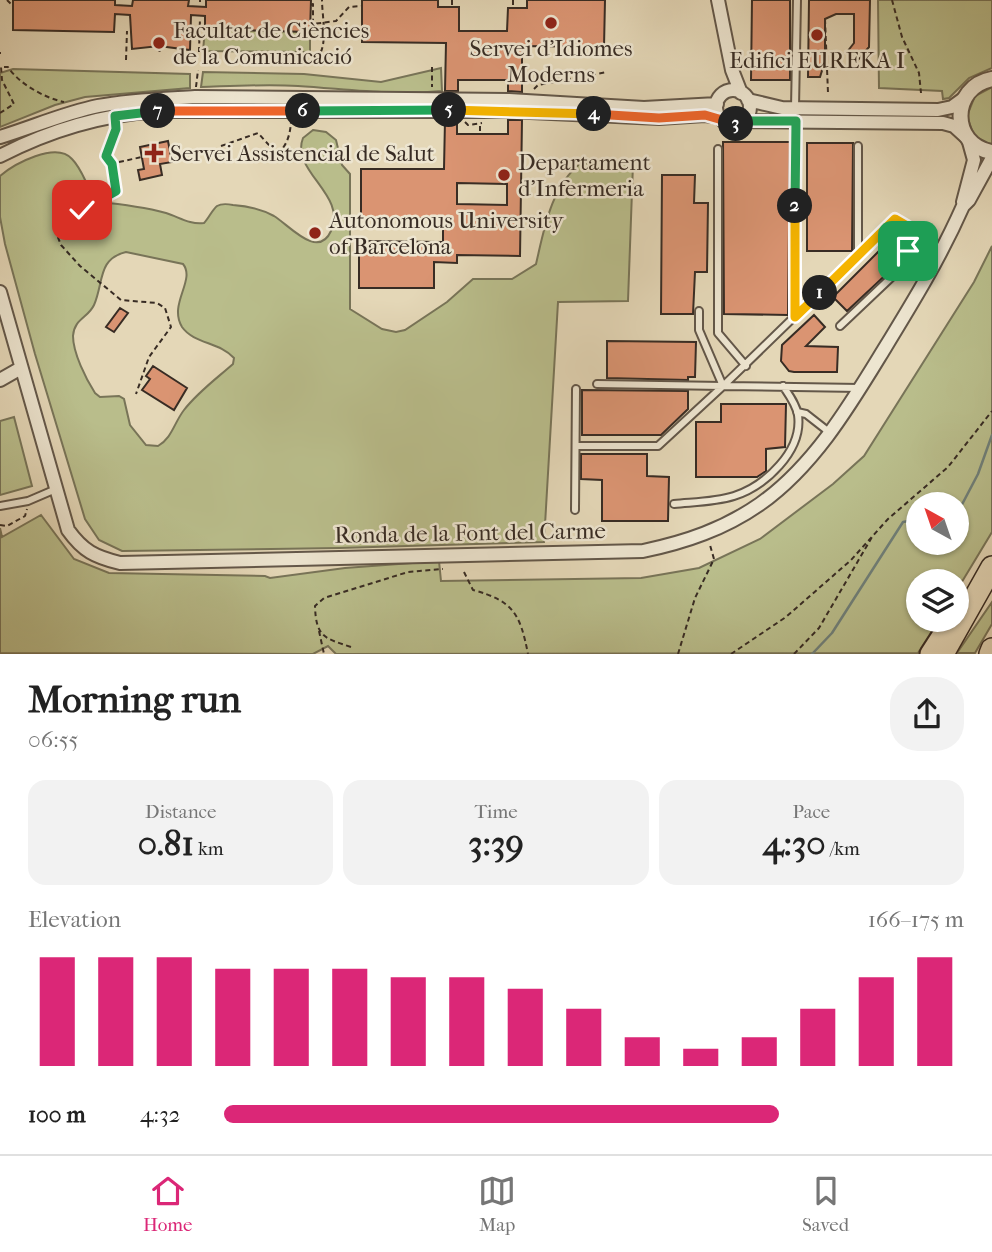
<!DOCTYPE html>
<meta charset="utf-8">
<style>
body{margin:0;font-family:"IM FELL French Canon",serif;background:#f2f2f2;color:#222;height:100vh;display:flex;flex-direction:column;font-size:26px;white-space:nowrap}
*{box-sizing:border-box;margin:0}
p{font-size:23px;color:#767676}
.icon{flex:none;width:38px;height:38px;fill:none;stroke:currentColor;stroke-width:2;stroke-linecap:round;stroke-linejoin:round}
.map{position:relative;height:654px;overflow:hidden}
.sheet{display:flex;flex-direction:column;background:#fff;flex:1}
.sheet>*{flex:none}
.needle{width:46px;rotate:320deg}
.fabs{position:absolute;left:906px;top:492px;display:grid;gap:14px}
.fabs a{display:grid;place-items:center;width:63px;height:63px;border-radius:50%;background:#fff;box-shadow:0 2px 5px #0004;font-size:35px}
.pin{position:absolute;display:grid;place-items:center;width:60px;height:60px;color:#fff;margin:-30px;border-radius:14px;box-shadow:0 4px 10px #0006}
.km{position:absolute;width:35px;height:35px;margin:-18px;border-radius:50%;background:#222;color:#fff;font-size:19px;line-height:35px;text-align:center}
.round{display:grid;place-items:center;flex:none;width:74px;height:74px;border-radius:28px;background:#f2f2f2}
.overview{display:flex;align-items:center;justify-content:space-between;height:119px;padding:0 28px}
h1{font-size:38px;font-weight:700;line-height:52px}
.stats{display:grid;grid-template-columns:repeat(3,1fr);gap:10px;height:119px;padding:7px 28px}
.stats div{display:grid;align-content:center;border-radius:18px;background:#f2f2f2;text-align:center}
.stats b{font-size:35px;font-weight:700}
.stats small{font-size:19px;font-weight:400}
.stats p{font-size:19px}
.chart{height:196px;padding:14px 28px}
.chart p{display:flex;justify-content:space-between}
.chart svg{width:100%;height:126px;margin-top:7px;stroke:#db2777;stroke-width:6}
ul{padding:0 28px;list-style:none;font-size:23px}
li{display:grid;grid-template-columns:112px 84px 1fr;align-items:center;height:52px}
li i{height:18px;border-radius:9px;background:#db2777}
.tabs{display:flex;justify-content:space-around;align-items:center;height:98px;border-top:2px solid #e0e0e0;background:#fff;font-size:19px;color:#767676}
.tabs a{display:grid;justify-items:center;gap:4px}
.tabs .selected{color:#db2777}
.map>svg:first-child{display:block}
.green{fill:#b9bd8b;stroke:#787458;stroke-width:2;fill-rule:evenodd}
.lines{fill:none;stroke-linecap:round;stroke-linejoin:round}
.stream{stroke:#70807a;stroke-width:2.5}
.building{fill:#da9472;stroke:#382c24;stroke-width:2;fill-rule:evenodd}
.service-casing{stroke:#635749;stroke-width:10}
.minor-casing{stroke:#635749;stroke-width:16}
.tertiary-casing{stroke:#635749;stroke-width:18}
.trunk-casing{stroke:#382c24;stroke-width:23}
.motorway-casing{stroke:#382c24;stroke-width:24}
.path{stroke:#382c24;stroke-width:2;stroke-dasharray:5 3.5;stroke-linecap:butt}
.service{stroke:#ede5d0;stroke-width:6}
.minor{stroke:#ede5d0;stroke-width:12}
.tertiary{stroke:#ede5d0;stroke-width:14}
.trunk{stroke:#e4d7b7;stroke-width:19}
.motorway{stroke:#e4d7b7;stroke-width:21}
.split-1-casing{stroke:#fff;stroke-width:14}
.split-2-casing{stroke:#fff;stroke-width:14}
.split-3-casing{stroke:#fff;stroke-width:14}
.split-4-casing{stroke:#fff;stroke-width:14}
.split-5-casing{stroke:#fff;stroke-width:14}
.split-6-casing{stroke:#fff;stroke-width:14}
.split-7-casing{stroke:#fff;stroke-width:14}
.split-8-casing{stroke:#fff;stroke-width:14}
.split-1{stroke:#f5b400;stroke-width:9}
.split-2{stroke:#f5b400;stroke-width:9}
.split-3{stroke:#22a559;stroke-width:9}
.split-4{stroke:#f0652b;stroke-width:9}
.split-5{stroke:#f5b400;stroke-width:9}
.split-6{stroke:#22a559;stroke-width:9}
.split-7{stroke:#f0652b;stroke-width:9}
.split-8{stroke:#22a559;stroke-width:9}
.poi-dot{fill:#8f2418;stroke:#ede5d0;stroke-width:2.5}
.labels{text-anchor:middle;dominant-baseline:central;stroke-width:5;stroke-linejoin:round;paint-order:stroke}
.poi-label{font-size:23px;fill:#382c24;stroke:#ede5d0;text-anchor:start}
.street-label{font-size:23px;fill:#382c24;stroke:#ede5d0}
</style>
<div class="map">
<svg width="992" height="654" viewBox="0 0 992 654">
<rect width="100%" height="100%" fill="#e4d7b7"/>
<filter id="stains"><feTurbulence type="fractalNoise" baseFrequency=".00286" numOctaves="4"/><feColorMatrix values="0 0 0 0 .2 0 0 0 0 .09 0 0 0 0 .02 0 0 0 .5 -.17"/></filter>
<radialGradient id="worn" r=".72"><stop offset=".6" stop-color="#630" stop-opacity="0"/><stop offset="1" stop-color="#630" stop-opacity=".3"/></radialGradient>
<path class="green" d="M878 0H992V68L969 78 949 98 943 99 942 91 879 88Z
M205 29 310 32V52L203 51Z
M441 68 442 91C393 96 347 89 298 86 266 84 233 86 201 87L203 72 304 74 381 82Z
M13 69 190 74V88L85 97 55 105 0 127V73Z
M992 87V145L974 136 967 116 975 96Z
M313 130 326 132 336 140 342 165 350 174V309L382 329 396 332 405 330 447 302 473 279H512L536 264C544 230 551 186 581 163L633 164 628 301 558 302 544 542 339 548 122 551 99 540 85 519 35 354 5 244 0 217V176C14 164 56 141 72 159 84 171 87 190 98 202 120 204 144 207 166 213 179 217 190 225 204 223 209 218 212 210 217 206 222 203 228 204 233 205 248 206 261 209 274 216 289 225 318 260 331 231 348 195 290 171 303 138ZM126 252 183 264C196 280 168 304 182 327 194 344 220 342 234 358L233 364C216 379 198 392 184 410 174 423 172 438 158 446L146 445 130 425 124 399 119 396 100 397 95 393C86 379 73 353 73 336 74 319 88 318 94 305 104 283 97 259 126 252Z
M992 246V532L957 590V581H919V620H939L918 653 336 654 328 646 313 654 0 653V528L2 537 41 515 74 559 109 573 265 576 270 578 345 568 439 561 441 581 641 578 699 568 760 539 833 484 864 456 974 282ZM919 504H957V542H919Z
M14 417 32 486 0 495V421Z
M992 602V624L975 653H957Z"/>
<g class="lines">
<path class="stream" d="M957 514 978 474 992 435
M812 654 832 633 903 522 919 519"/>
</g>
<path class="building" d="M13 0H115V5L132 6 133 0H189L188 6 206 7V0H311L310 32 205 29V16L191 15 190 50 159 46 132 49 130 15 115 14 114 32 13 30Z
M362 0H438V7H459V31H507L508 8H527V0H605L604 47 522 46V92L508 91V80H458V91H445L446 43 362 42Z
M752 0H790V80H751Z
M809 0H870L869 47 858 60 847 52 854 43V14H836L825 19V61L820 77H808Z
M445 120H457V134H508V120H522L520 256 457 255V263L434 262V288H359V241L443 242V227H432V218H361V169H444ZM457 183 507 184V205L457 204Z
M168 141 172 162 160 164 162 175 140 180 138 170 144 169 140 147Z
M723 142H790L788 315 724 314Z
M807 143H853L852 251H807Z
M662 175H695L694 203H708L707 272H695L693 314H661Z
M879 251 894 265 892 269 847 311 833 297Z
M120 308 128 313 114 332 106 327Z
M814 315 825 327 806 346 838 347 837 372H794L789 371 781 361 782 345Z
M607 341 696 342 695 377H688V380L607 378Z
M153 366 187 388 174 410 142 390 150 379 146 376Z
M582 390 688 391V409L661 435H582Z
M721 404H786L785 447 766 449V471L757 477H696V422H721Z
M581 454H647V476L669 477 668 521H602V480L581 479Z"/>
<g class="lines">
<g class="service-casing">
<path id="service" d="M795 108 797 0
M115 117 116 129 106 156 112 164 116 191
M858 146V256
M718 149V333L746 366
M699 311V330L723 386
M795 317 796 121
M597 384 723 386 895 219 907 226 911 238 897 272 840 326
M797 412 806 414 829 432
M576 446H658L723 386 860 388
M674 504C694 502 715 502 734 496 765 486 803 451 798 415 796 404 789 395 783 386
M0 506 28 501 56 489
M575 510 576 389"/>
</g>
<g class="minor-casing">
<path id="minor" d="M718 0 732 70 741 93
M716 107a17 17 0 1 1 34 0a17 17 0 1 1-34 0Z
M748 100 782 108 938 110 952 107 963 99
M743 121 943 123 954 126 965 136
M0 137C33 127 64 113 98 106 130 100 163 99 195 97L509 100 644 108 717 104
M0 156C48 131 102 115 156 111H506L659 118 705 115 720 117
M963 202 974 160 969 142
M0 292 68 530C83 551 95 557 120 563L643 551C686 542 724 529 760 504 814 466 850 405 883 351 913 302 940 258 963 206L969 200 992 158
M0 380 21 368"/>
</g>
<g class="tertiary-casing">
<path id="tertiary" d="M992 79C950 87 950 145 992 152"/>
</g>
<g class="trunk-casing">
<path id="trunk" d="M930 654 952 620"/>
</g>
<g class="motorway-casing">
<path id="motorway" d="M943 654 992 567
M990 654 992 649"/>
</g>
<path class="path" d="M7 0 13 6
M200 0V2
M452 0V7
M513 0V8
M892 0 902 37 919 73 921 93
M311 5 313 4V24L336 21 349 7 362 6
M825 19 828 93
M159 47 160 55
M199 52 200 18
M0 53H1
M182 56H199
M316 59C329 48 322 16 322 0
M126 60 127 31
M432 67V87
M196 87 198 70
M534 89 538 85 607 72
M0 113 14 104 2 80 1 67H8C19 84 45 98 64 102
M465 122 468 125 482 123
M480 126V134
M221 146 258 133 277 154C287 146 290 135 291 122
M119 162 142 157
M109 195 53 225 61 245 80 266 121 300 157 303 165 308 171 327 149 357 136 394
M0 525 7 526 25 516 27 509
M464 572 473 590C513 601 520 613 528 654
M319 631 324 654
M351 647C324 638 316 637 315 606L324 598 408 572 443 569
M678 654 695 598 714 559 710 545
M731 654 786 617 851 560 888 519 948 467 992 411
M794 654 819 628 872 537"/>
<use href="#service" class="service"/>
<use href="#minor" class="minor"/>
<use href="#tertiary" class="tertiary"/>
<use href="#trunk" class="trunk"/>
<use href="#motorway" class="motorway"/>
</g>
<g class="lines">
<g class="split-1-casing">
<path id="split-1" d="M820 293 895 219 907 226 911 238 908 251"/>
</g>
<g class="split-2-casing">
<path id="split-2" d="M795 206V317L820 293"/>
</g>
<g class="split-3-casing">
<path id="split-3" d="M736 124 743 121H796L795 206"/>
</g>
<g class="split-4-casing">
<path id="split-4" d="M594 114 659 118 705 115 736 124"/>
</g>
<g class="split-5-casing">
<path id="split-5" d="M449 110 594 114"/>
</g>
<g class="split-6-casing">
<path id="split-6" d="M303 111 449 110"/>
</g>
<g class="split-7-casing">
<path id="split-7" d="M158 111H303"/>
</g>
<g class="split-8-casing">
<path id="split-8" d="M82 210 116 191 112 164 106 156 116 129 115 116 158 111"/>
</g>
<use href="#split-1" class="split-1"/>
<use href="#split-2" class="split-2"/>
<use href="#split-3" class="split-3"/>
<use href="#split-4" class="split-4"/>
<use href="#split-5" class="split-5"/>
<use href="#split-6" class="split-6"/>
<use href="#split-7" class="split-7"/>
<use href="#split-8" class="split-8"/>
</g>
<g class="poi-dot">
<circle cx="551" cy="23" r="7"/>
<circle cx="817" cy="35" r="7"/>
<circle cx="159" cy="43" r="7"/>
<path d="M150.5 142.5h7v7h7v7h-7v7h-7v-7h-7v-7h7z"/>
<circle cx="504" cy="175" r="7"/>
<circle cx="315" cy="233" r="7"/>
</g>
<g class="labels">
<g class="poi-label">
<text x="173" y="30">Facultat de Ciències<tspan x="173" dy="26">de la Comunicació</tspan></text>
<text x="551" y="48" text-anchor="middle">Servei d'Idiomes<tspan x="551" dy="26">Moderns</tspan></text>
<text x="817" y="60" text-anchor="middle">Edifici EUREKA I</text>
<text x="170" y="153">Servei Assistencial de Salut</text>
<text x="518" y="162">Departament<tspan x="518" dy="26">d'Infermeria</tspan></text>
<text x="329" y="220">Autonomous University<tspan x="329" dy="26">of Barcelona</tspan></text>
</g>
<g class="street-label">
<text transform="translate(470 533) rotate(-1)">Ronda de la Font del Carme</text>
</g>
</g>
<rect width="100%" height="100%" filter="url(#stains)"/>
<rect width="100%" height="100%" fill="url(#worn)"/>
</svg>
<div class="fabs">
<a><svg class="needle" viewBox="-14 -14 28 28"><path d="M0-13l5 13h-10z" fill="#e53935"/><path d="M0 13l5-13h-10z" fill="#767676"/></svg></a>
<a><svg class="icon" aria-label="layers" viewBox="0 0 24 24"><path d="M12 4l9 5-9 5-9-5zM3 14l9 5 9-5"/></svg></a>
</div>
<div class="pin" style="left:908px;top:251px;background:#1e9e55"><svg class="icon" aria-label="arrive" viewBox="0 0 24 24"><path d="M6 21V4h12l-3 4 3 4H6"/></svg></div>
<div class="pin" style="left:82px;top:210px;background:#d93025"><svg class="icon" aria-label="check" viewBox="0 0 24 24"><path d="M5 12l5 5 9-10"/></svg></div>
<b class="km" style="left:820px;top:293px">1</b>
<b class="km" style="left:795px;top:206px">2</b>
<b class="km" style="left:736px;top:124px">3</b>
<b class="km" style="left:594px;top:114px">4</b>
<b class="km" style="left:449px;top:110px">5</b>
<b class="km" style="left:303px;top:111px">6</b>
<b class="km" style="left:158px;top:111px">7</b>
</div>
<section class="sheet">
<div class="overview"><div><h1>Morning run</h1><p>06:55</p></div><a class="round"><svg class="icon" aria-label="share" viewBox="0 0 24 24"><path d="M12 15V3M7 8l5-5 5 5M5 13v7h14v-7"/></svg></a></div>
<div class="stats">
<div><p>Distance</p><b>0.81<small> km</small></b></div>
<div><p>Time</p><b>3:39</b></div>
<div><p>Pace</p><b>4:30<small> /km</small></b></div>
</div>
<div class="chart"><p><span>Elevation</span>166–175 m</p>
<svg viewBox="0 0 160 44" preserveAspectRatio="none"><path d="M5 44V6M15 44V6M25 44V6M35 44V10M45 44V10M55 44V10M65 44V13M75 44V13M85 44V17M95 44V24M105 44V34M115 44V38M125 44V34M135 44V24M145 44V13M155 44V6"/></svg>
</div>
<ul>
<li><b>100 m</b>4:32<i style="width:75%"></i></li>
</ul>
</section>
<nav class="tabs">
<a class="selected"><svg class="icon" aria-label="home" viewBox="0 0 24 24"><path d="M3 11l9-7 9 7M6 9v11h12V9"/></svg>Home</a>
<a><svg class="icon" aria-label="map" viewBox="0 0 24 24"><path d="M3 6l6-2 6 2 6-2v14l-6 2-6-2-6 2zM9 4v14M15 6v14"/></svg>Map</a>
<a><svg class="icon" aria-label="saved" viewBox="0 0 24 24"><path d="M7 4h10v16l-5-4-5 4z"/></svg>Saved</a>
</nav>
